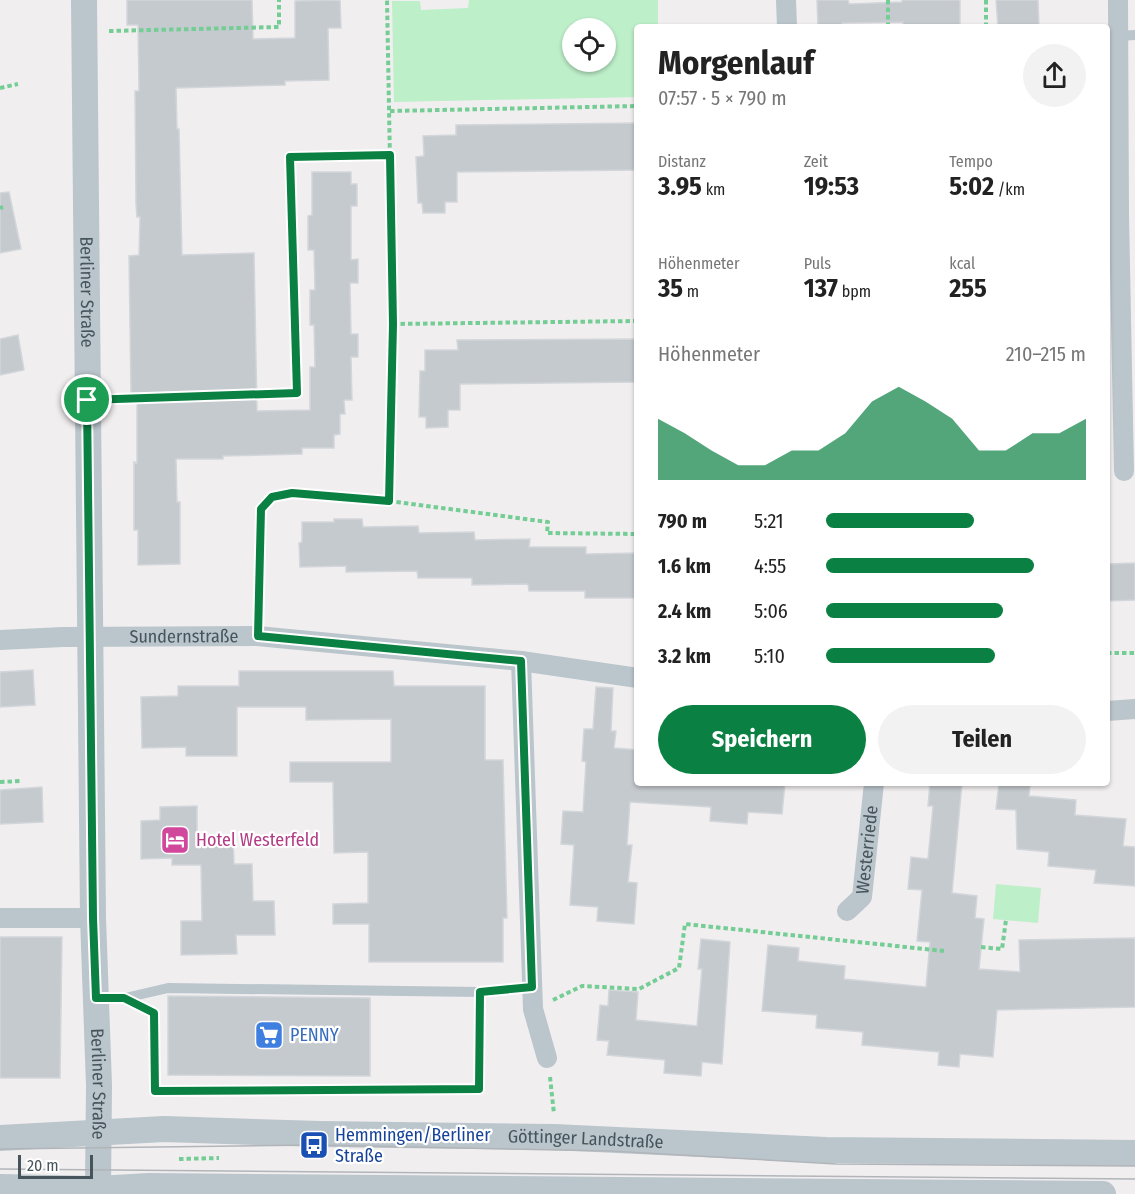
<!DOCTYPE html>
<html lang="de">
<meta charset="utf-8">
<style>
body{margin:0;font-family:"Fira Sans Condensed",sans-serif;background:#f2f2f2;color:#222;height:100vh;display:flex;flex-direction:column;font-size:22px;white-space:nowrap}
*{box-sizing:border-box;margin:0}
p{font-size:20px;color:#767676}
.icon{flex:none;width:33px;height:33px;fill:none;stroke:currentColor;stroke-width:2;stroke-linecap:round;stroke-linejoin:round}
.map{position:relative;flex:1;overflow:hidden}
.drawer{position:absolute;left:634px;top:24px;width:476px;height:762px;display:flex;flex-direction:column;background:#fff;border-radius:6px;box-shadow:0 2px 4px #0004}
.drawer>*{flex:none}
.fabs{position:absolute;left:562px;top:18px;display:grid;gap:12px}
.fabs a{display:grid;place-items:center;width:54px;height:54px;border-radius:50%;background:#fff;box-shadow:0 2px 4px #0004;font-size:30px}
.scale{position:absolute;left:18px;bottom:15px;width:75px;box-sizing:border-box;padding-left:6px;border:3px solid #46555c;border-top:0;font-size:16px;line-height:21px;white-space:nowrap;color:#46555c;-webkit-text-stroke:4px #fff;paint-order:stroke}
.pin{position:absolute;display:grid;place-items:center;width:51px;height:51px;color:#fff;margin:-26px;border:3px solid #fff;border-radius:50%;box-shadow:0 2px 6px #0007}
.round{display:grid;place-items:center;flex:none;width:63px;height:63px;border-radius:32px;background:#f2f2f2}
.overview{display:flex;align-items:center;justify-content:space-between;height:102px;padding:0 24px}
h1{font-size:33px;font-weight:700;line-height:45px}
.figures{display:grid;grid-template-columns:repeat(3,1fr);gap:9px;height:102px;padding:6px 24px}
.figures div{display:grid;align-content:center}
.figures b{font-size:26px;font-weight:700}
.figures small{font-size:16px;font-weight:400}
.figures p{font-size:16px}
.chart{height:168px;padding:12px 24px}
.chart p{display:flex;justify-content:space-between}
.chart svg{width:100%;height:108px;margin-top:6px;fill:#0b8043;opacity:.7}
.primary-button{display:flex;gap:12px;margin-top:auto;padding:12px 24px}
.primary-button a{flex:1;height:69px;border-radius:36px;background:#0b8043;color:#fff;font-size:24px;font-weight:700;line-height:69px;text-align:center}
.primary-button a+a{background:#f2f2f2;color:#222}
ul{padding:0 24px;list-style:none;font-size:20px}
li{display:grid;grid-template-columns:96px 72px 1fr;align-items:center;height:45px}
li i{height:15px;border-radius:8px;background:#0b8043}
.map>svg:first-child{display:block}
.green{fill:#bdefc9;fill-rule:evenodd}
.building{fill:#c5cace;stroke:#d2d6da;stroke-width:1.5}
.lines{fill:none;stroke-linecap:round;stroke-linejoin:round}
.path{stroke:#75cd96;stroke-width:4;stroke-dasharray:4.5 3;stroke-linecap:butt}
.service{stroke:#bac5cc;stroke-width:10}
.minor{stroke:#bac5cc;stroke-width:20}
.tertiary{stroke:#bac5cc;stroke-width:26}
.tram{stroke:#b1b5b9;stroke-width:1.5}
.route-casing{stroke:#fff;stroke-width:12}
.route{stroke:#0b8043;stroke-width:8}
.labels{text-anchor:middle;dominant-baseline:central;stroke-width:4.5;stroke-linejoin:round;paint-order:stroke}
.street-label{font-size:18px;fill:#46555c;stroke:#fff}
.hotel-label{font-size:18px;fill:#b23c85;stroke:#fff;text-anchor:start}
.shop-label{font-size:18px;fill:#366cbe;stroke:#fff;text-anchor:start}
.transit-label{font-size:18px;fill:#164399;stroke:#fff;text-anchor:start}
</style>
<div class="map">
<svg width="1135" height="1194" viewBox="0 0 1135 1194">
<rect width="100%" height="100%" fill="#f1eeef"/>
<path class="green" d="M469 0H658V27H638L637 97 394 102 392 1H420L421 10 468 8ZM573 28H606V62H573Z
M996 884 1041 888 1038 923 993 919Z"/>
<path class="building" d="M127 0H252L253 39 295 38V1L340 0 341 28H328L329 80 285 81V85L176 88 177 129H179L182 255 254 253 257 411 310 410V367H315L314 325H310V290H315L314 250H308V216L312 215V172H351V184H357V206H351V260L358 259V283H350L351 334H358V357H351L352 400H344L345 414H340V434L334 435V448H302V454L223 456V459H176L177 502H180V564L138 565V530H134V462L137 463V393H131L129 256 139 255 140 217H137L136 204 135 91H139L138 25H127Z
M817 0H848L849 4 902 2V0H960V25L903 27V22L842 23V27H818Z
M996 0H1038L1039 27H998Z
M636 123V131H638L636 170 457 172V202H445V213H423L422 203H418L416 157 424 156 423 136 456 135V125Z
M9 192 21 249 0 253V193Z
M18 335 24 370 0 375V339Z
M638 339V382L460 384V410H448V427L426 428V417H419L420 371H425V350H458L457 340Z
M334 519H362L363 527 418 526 419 533 474 532 475 540 530 539 529 547H586V554L638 553V598H585V591H529L528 584 472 585V578H418L417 571 346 572V566L300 567 299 543 302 542V522H334Z
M1135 563V600L1107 601V564Z
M33 670 35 705 0 707V672Z
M239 671H393L394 686H485V760H503L507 918H503V962H369V924H333V904L368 903V852L334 853 333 782H290V762H391V719L306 720V707H237V756H186V747L142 748 141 697 178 696V686H239Z
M596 687 613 688 611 731H616L614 748 638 750V783H785L782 814 748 812 747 824 710 821 711 807 630 802 627 845H632L628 882 637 883 634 924 597 921 598 907 570 905 574 845 561 844 563 811 583 812 586 762 582 761 584 729H593Z
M930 783H962L952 893 977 896 975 918 984 919 979 969 1020 972 1019 940 1135 938V1007L997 1010 993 1057 960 1054 959 1067 938 1065 939 1052 862 1045 863 1032 816 1028 817 1015 762 1011 768 945 799 948 798 961 845 966 844 979 926 987 930 942 917 941 922 890 908 889 911 857 928 859 933 806H928Z
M999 783 1030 785 1029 796 1076 800 1075 815 1126 819 1123 846 1135 847V886L1094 883 1096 870 1048 866 1049 852 1017 849 1016 810 996 809Z
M42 787 43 822 0 824V790Z
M197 806V838L233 837 234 864H252L253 901H274L275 935H236L237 954 181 955V921H202L201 865H172V858L141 859V821L160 820V807Z
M0 937H62L60 1078H0Z
M701 939 730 942 722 1064 702 1062 701 1076 664 1073 665 1060 607 1055 609 1041 597 1040 600 1005 608 1006 609 990 638 992 636 1020 697 1026 702 969H698Z
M168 996 370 998V1076L168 1075Z"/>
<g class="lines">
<path class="path" d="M888 0V27
M986 0V27
M109 31 279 27V0
M0 88 18 84
M390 111 638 106
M0 208 3 207
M393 324 638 321
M112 399 297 393 290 157 390 155
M389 501 548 522 547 533 638 534
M258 614 261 509 272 497 293 493 389 501 393 324 387 0
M1107 653H1135
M0 782 20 781
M981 947 1002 949 1006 920
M495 990 512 989
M553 1000 582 986 639 989 679 968 685 924 944 951
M550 1077 554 1114
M179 1159 219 1158"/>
<path class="service" d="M1119 36 1135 35
M96 998H125L154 1013 155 1091 479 1089 480 992 168 988 125 998"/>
<g class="minor">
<path d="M786 0 787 27"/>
<path d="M1118 0 1119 215 1124 471"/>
<path id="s1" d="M0 640 63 637 257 636 521 661 638 678"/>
<path d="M521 661 533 1009 547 1058"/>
<path d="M1107 711 1135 709"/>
<path id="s2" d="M847 911 862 897 874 783"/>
<path d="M0 918H93"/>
</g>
<g class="tertiary">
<path id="s3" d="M84 0 93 918 99 1085 98 1189"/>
<path id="s4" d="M0 1138 164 1129 320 1134 554 1137 826 1150 1135 1153"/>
<path d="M0 1187 98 1189 149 1186 1103 1194"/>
</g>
<path class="tram" d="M0 1149 314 1145 610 1151 836 1164 1135 1166
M0 1169 1135 1179"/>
</g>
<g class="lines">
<g class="route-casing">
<path id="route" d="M390 155 393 324 389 501 292 493 272 497 261 509 258 636 521 661 532 987 480 992 479 1089 155 1091 154 1013 124 998H96L93 918 87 400 297 393 290 157Z"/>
</g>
<use href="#route" class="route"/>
</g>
<defs>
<g id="hotel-square" transform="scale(1.5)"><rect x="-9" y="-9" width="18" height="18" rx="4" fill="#d1479c" stroke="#fff"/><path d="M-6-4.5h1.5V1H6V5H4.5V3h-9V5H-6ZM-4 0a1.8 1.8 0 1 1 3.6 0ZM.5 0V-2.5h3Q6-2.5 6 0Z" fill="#fff"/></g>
<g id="supermarket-square" transform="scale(1.5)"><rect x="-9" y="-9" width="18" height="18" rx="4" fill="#3f7fe0" stroke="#fff"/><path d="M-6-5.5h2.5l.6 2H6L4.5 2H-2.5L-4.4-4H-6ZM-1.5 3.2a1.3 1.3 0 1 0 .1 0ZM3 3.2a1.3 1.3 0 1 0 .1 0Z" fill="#fff"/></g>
<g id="bus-square" transform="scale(1.5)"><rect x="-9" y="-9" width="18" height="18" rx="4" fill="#1a4fb4" stroke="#fff"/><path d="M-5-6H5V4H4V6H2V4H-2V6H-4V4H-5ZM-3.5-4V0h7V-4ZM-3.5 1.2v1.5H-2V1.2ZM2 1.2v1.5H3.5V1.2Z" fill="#fff"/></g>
</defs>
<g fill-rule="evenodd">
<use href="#hotel-square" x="175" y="840"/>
<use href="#supermarket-square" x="269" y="1035"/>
<use href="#bus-square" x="314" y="1145"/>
</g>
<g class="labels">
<g class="street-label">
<text stroke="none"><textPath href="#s3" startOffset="292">Berliner Straße</textPath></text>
<text stroke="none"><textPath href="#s1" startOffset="184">Sundernstraße</textPath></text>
<text stroke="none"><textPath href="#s2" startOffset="68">Westerriede</textPath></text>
<text stroke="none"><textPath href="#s3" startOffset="1084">Berliner Straße</textPath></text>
<text stroke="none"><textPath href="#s4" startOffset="586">Göttinger Landstraße</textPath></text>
</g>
<g class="hotel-label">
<text x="196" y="840">Hotel Westerfeld</text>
</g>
<g class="shop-label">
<text x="290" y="1035">PENNY</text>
</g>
<g class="transit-label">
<text x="335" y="1135">Hemmingen/Berliner<tspan x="335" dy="21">Straße</tspan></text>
</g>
</g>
</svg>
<div class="fabs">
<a><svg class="icon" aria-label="locate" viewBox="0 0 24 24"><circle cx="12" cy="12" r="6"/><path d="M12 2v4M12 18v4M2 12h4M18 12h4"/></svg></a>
</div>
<div class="scale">20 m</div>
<div class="pin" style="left:87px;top:400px;background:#1e9e55"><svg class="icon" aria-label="arrive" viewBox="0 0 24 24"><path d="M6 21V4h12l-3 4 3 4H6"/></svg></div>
<section class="drawer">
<div class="overview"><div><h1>Morgenlauf</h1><p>07:57 · 5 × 790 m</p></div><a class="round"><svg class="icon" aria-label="share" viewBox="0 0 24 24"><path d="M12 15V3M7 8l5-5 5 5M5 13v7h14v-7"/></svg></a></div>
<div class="figures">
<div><p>Distanz</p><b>3.95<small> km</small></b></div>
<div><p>Zeit</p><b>19:53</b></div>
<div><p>Tempo</p><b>5:02<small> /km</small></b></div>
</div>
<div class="figures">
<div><p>Höhenmeter</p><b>35<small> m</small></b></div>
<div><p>Puls</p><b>137<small> bpm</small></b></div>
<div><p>kcal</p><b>255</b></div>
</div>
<div class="chart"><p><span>Höhenmeter</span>210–215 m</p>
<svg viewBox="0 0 160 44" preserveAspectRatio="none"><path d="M0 44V19L10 25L20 32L30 38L40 38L50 32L60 32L70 25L80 12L90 6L100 12L110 19L120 32L130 32L140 25L150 25L160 19V44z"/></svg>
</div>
<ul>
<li><b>790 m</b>5:21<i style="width:57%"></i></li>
<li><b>1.6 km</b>4:55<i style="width:80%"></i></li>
<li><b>2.4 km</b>5:06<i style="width:68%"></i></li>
<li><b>3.2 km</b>5:10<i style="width:65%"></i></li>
</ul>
<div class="primary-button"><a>Speichern</a><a>Teilen</a></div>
</section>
</div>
